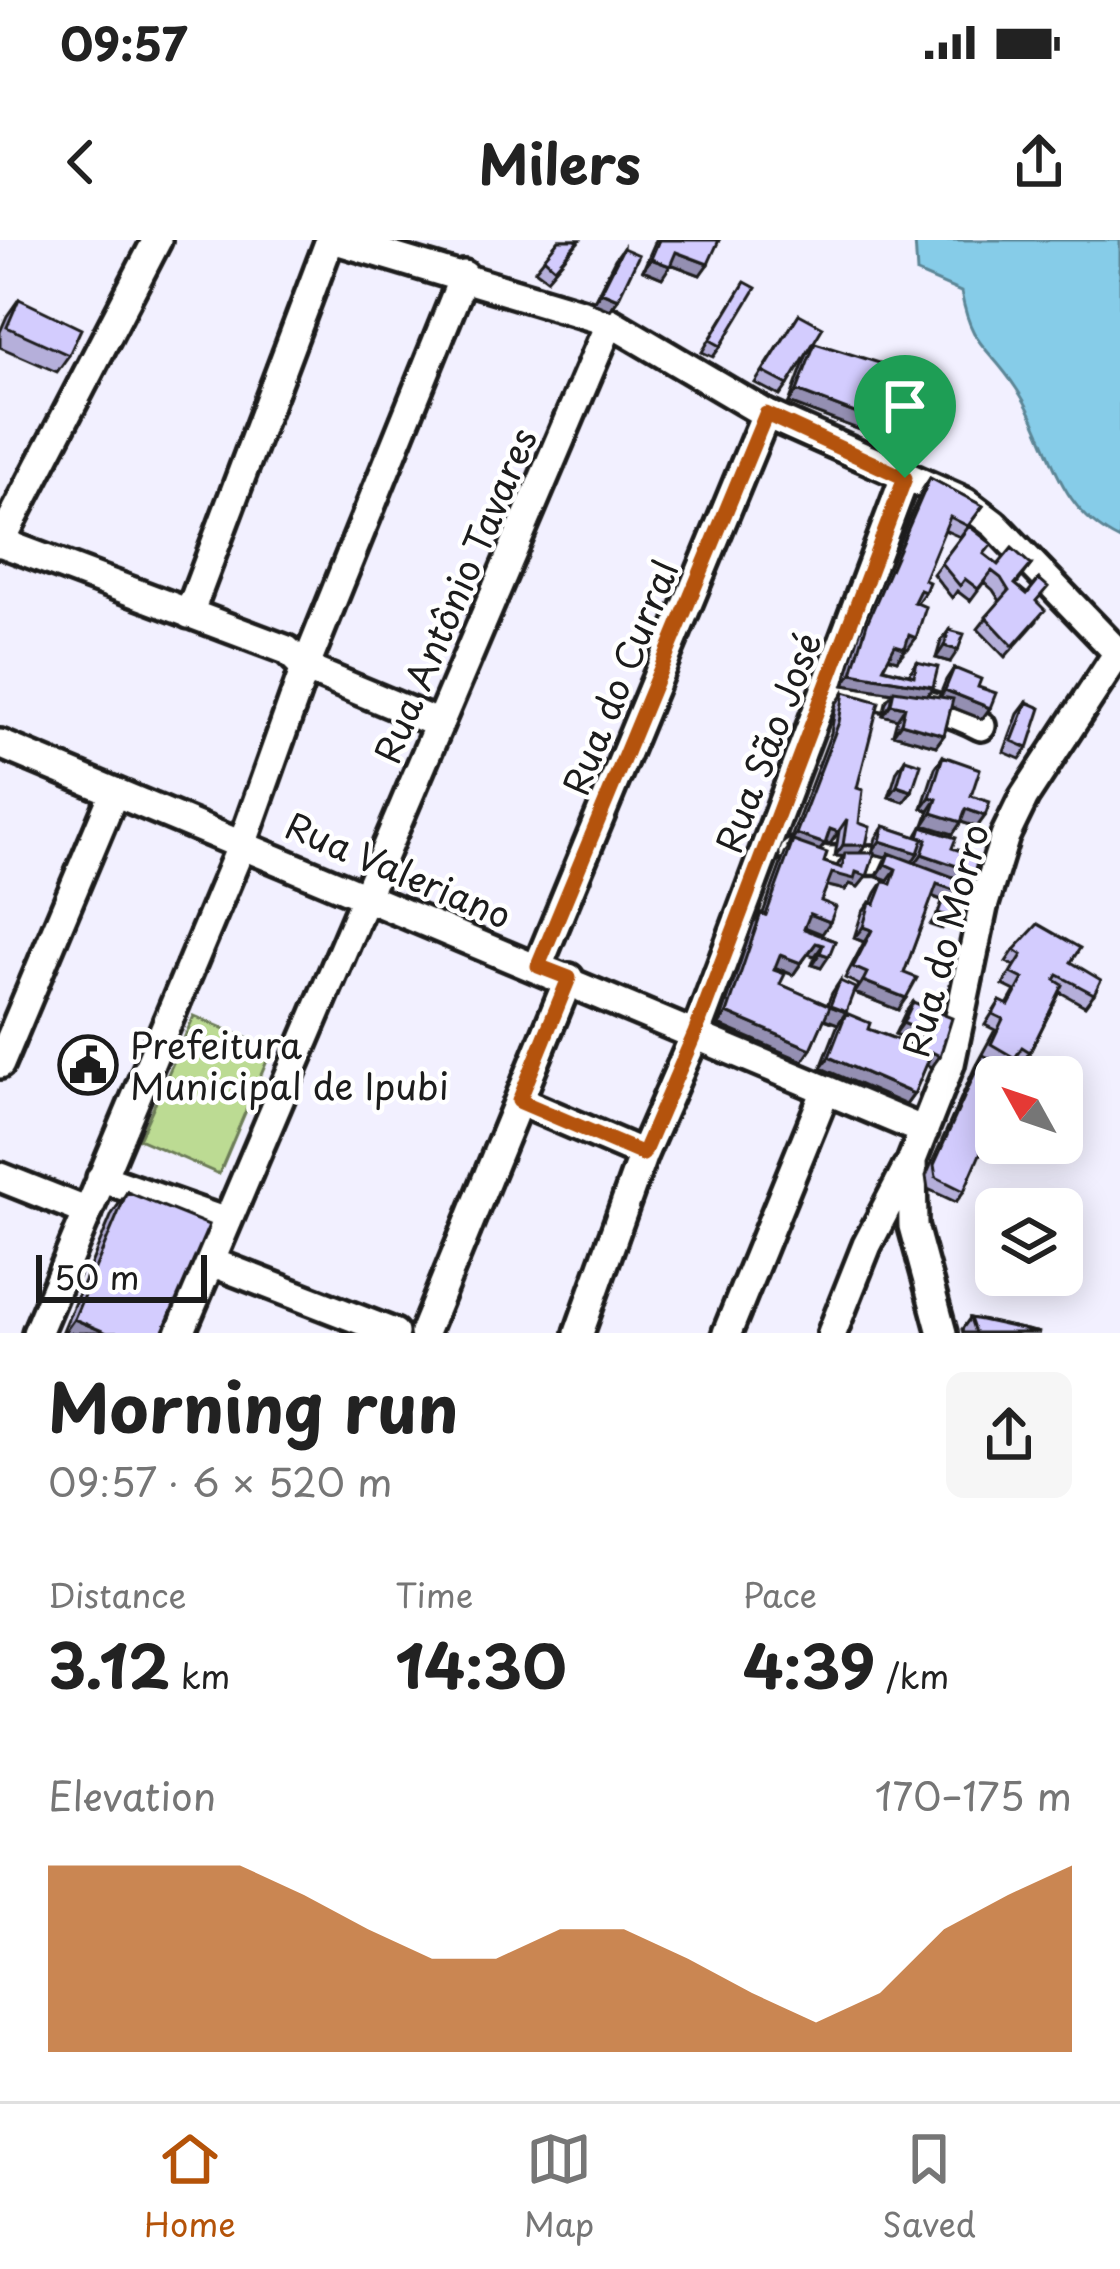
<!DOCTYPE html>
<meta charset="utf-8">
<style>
body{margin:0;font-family:"Playpen Sans",sans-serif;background:#f6f6f6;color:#222;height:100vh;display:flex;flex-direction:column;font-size:45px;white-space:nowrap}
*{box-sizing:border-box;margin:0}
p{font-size:39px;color:#767676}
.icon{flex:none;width:66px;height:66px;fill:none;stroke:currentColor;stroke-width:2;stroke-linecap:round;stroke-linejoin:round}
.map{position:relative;height:1093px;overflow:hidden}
.details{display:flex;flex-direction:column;background:#fff;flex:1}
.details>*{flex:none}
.needle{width:78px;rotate:310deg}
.controls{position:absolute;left:975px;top:816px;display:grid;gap:24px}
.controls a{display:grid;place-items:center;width:108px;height:108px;border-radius:18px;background:#fff;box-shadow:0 6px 30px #0003;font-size:60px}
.scale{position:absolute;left:36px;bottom:30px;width:171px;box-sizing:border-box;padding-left:12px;border:6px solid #1c1c1c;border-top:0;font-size:33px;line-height:42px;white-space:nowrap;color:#1c1c1c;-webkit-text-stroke:9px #fff;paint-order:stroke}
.pin{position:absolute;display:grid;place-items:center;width:102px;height:102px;color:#fff;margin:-123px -51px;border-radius:50% 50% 50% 0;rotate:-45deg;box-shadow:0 0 12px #0007}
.pin .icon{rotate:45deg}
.round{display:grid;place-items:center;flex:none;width:126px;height:126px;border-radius:18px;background:#f6f6f6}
.headline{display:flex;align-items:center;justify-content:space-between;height:204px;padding:0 48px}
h1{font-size:66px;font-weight:700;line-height:90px}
.stats{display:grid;grid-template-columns:repeat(3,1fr);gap:18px;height:204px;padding:12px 48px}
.stats div{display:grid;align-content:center}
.stats b{font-size:60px;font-weight:700}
.stats small{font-size:33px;font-weight:400}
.stats p{font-size:33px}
.chart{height:336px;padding:24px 48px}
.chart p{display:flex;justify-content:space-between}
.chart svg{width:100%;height:216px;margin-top:12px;fill:#b45309;opacity:.7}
.status{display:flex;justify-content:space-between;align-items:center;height:84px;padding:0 60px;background:#fff;direction:ltr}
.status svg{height:33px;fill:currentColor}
header{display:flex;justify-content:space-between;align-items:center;height:156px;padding:0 48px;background:#fff;font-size:54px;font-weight:700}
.dock{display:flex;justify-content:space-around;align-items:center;height:168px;border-top:3px solid #e0e0e0;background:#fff;font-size:33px;color:#767676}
.dock a{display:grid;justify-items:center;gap:6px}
.dock .current{color:#b45309}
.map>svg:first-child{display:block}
.green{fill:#bcdb93;stroke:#6c7c58;stroke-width:3}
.water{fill:#86cce8;stroke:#5c8696;stroke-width:3}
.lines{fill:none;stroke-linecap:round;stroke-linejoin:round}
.minor-casing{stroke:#1c1c1c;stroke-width:36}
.minor{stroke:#fff;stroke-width:27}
.wall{fill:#b5afda;stroke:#1c1c1c;stroke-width:3;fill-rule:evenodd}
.shaded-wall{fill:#948fb2;stroke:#1c1c1c;stroke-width:3}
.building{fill:#d3ccfe;stroke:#1c1c1c;stroke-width:3}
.route-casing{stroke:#fff;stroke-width:24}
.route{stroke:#b45309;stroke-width:15}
.labels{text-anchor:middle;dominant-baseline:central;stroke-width:9;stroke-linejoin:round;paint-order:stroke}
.street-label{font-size:36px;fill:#1c1c1c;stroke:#fff}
.poi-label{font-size:36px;fill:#1c1c1c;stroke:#fff;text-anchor:start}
</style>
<div class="status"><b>09:57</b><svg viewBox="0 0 49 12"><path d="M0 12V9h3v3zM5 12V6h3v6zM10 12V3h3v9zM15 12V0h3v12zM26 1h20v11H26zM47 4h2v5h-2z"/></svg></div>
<header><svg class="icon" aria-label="back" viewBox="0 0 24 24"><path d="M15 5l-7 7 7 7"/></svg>Milers<svg class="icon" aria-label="share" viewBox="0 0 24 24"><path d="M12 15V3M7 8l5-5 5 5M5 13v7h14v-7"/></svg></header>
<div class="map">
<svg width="1120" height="1093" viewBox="0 0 1120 1093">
<rect width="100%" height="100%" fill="#f2f0ff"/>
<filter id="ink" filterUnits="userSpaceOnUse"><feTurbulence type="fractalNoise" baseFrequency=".00833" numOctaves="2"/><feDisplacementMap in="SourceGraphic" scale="24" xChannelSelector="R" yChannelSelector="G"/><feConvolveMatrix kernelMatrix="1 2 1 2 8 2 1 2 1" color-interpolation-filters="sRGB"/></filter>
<g filter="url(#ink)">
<path class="green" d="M194 776 272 809 219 934 139 899Z"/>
<path class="water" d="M915 0H1120V300C1052 267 1053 202 1016 148 987 104 972 109 961 52L917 33Z"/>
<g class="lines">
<g class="minor-casing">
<path id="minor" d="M336 0 610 82 766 174 965 262 994 284 1118 413
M0 302 287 410 305 428 439 484
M0 303 157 0
M189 374 330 0
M827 444C880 458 933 460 981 486
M0 504 924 891
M794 613 827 621 878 620 985 658
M538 726 766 174
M0 824 114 553
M519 861 643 914
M0 937 88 972
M101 938 226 982
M211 1022 394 1093
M37 1093 243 602 305 428 464 35
M180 1093 610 82
M424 1093 569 738
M579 1093 643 914 696 793 905 237
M727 1093 826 850
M832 1093 867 1005 907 928
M942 1093 913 986 912 920 950 824 983 667 1005 596 1024 557 1120 410"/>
</g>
<use href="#minor" class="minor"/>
</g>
<path class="wall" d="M559 0H580L547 39 535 30Z
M656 0H719L700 35 671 24 662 38 643 30Z
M623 8 618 59 610 70 593 63 615 19Z
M745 42 721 106 713 117 702 112Z
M19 59 69 115 57 132 0 107V92L7 76Z
M799 74 788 145 780 156 755 143Z
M815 103 881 183 873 195 789 163 807 114Z
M930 238 983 266 960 297 944 290 924 340 925 352 917 363 916 398 897 420 888 417 883 428 909 434 917 422 927 455 939 457 946 440 954 428 978 447 990 468 982 479 951 467 944 495 936 506 893 494 897 479 883 475 886 462 892 453 844 445 859 394 922 250Z
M969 286 984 314 998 325H1031L1016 345 1037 362V381L1005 417 978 389 1000 361 993 350 984 342 970 361 957 351 952 358 933 334Z
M949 390 950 422 936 418 941 401Z
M844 452 857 548 859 583 866 605 860 613H872L876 598 884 586 916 597 922 587 952 608 974 632 966 643 960 641 949 663 932 656 904 733 898 770 855 753 859 745 845 738 864 702 854 698 862 673 870 662H872L876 653 884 641 887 642 888 640 877 636 886 617 874 614 867 636 858 647 850 644 845 650 827 645 821 661 830 682 822 694 804 687V689L835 701 821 728 812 725 815 716 808 714 793 735 775 728 774 730 780 744 827 765 832 753 840 741 838 784 824 779 811 809 803 821 719 785 753 684 761 673H763L785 613 790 606H788L831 493 836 464ZM839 591 835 616H843L837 626 824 622 820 610 825 602 830 604Z
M1027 462 1028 508 1020 519 1004 512 1018 474Z
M943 516 985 576 977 587 961 582 953 594 924 585 929 571 922 568 935 528Z
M905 519 912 551 904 562 889 557 897 531Z
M1014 710 1071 722 1094 754 1085 766 1060 752 1030 812 1022 823 1015 819 1010 827 964 951 956 962 928 949 926 936 975 827 995 790 985 785 1000 761 1007 765 1015 751 1003 745 1014 726 1006 722Z
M913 762 932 827 926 825 914 854 906 865 821 828 838 784 846 773 868 789 907 803 909 800 895 794 905 773Z
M127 952 162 1093H62L112 974Z
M970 1078 1040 1093H963L962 1089Z"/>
<path class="shaded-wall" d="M676 12 708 24 700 35 668 23Z
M651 19 670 26 662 38 643 30Z
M601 52 618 59 610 70 593 63Z
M797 151 881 183 873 195 789 163Z
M909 395 916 398 908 409 901 407Z
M895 405 905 408 897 420 887 417Z
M944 406 958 410 950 422 936 418Z
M852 433 933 447 925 458 844 445Z
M945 450 990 468 982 479 937 461Z
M891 464 905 467 897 479 883 475Z
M901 483 944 495 936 506 893 494Z
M897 546 912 551 904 562 889 557Z
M930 557 937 559 929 571 922 568Z
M966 569 985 576 977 587 958 581Z
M932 573 961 582 953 594 924 585Z
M830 589 838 592 830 604 822 601Z
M796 594 825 604 816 615 793 601 788 606Z
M880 601 918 613 910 625 889 613 886 617 871 613Z
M843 605H866L857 617 835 616Z
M922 614 974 632 966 643 914 625Z
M885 624 896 629 888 640 877 636Z
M856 632 867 636 858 647 850 644 845 650 824 645 832 633Z
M937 644 957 651 949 663 929 655Z
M938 673 950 677 942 689 930 685Z
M810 674 830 682 822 694 802 686Z
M863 687 872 690 864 702 854 698Z
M816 703 823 705 815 716 808 714Z
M820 713 829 716 821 728 812 725Z
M780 715 801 723 793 735 772 726Z
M863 741 906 758 898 770 855 753Z
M830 766 846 772 838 784 822 778Z
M727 773 811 809 803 821 719 785Z
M903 783 924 792 916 803 913 794 909 800 895 794Z
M932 812 940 816 932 827 923 824Z
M829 817 914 854 906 865 821 828Z
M74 1079 107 1093H64Z"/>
<path class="building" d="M559 0H579L555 28 544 18Z
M659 0H719L708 24 676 12 670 26 651 19Z
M623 8 639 15 618 59 601 52Z
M745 42 756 48 721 106 710 100Z
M19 59 81 89 69 115 7 87Z
M799 74 823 87 788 145 763 132Z
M815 103 902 130 881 183 797 151Z
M930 238 983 266 968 286 950 277 924 340 929 342 925 352 920 350 914 362 926 367 916 398 909 395 905 408 895 405 883 428 914 436 917 422 938 427 933 447 852 433 867 383Z
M969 286 992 304 984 314 998 325 1012 308 1031 325 1015 344 1027 354 1039 339 1048 347 1036 361 1045 370 1013 406 986 377 1009 351 1001 338 992 331 978 349 965 339 960 346 941 323Z
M949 390 964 394 958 410 944 406Z
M954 428 981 439 978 447 996 453 990 468 945 450Z
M894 450 953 459 944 495 901 483 905 467 891 464Z
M844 452 879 462 857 548 863 550 859 583 870 587 866 605H843L847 579 838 592 830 589 825 604 796 594 839 482Z
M1027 462 1041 468 1028 508 1012 501Z
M943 516 980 529 971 556 990 562 985 576 966 569 961 582 932 573 937 559 930 557Z
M905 519 921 524 912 551 897 546Z
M884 586 923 599 918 613 880 601Z
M922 587 956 598 952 608 979 617 974 632 922 614 927 599 919 597Z
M793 601 827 613 824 622 842 628 845 613H875L867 636 856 632 854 639 832 633 821 661 836 667 830 682 810 674 804 689 835 701 829 716 820 713 823 705 816 703 801 723 780 715 774 730 785 734 780 744 830 766 811 809 727 773 761 673 766 675Z
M889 613 961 640 957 651 937 644 904 733 917 738 906 758 863 741 867 733 853 727 872 690 863 687 870 662 875 664 884 641 891 644 896 629 885 624Z
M942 662 954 666 950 677 938 673Z
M1038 684 1080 708 1071 722 1101 740 1094 754 1058 735 1055 740 1063 745 1030 812 1022 807 1015 818 991 804 1003 779 993 774 1000 761 1009 765 1023 739 1011 733 1022 715 1014 710Z
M840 741 855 748 846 772 830 766Z
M913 762 952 778 940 816 932 812 914 854 829 817 846 773 870 783 868 789 909 804 913 794 922 798 924 792 903 783Z
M983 815 1016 830 1013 837H996V877L964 951 936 937 934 925Z
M127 952 209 985 162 1093H107L74 1079Z
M970 1078 981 1080 1040 1093H975Z"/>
</g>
<g class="lines" filter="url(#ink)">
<g class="route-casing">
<path id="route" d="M766 174 905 238 695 793 643 914 519 861 569 738 538 726Z"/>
</g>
<use href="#route" class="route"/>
</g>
<defs>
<g id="civic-ring" transform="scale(3)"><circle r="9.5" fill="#fff" stroke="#1c1c1c" stroke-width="1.5"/><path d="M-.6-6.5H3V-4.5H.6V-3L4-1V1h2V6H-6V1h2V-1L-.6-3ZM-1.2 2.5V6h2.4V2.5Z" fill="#1c1c1c"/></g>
</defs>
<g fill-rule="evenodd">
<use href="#civic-ring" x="88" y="825"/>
</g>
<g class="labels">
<g class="street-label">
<text transform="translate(454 355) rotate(-67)">Rua Antônio Tavares</text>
<text transform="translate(619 437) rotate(-68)">Rua do Curral</text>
<text transform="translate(767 502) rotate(-69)">Rua São José</text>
<text transform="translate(399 629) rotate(23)">Rua Valeriano</text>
<text transform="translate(944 700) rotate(-75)">Rua do Morro</text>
</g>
<g class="poi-label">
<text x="130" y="804">Prefeitura<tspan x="130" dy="41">Municipal de Ipubi</tspan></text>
</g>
</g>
</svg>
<div class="controls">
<a><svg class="needle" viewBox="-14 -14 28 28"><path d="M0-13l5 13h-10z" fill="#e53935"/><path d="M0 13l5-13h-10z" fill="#767676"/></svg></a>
<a><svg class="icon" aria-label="layers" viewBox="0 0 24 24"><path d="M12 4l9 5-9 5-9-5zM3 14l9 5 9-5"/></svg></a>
</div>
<div class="scale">50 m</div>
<div class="pin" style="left:905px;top:238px;background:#1e9e55"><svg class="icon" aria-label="arrive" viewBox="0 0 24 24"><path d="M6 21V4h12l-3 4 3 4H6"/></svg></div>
</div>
<section class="details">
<div class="headline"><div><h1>Morning run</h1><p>09:57 · 6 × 520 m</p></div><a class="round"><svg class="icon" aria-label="share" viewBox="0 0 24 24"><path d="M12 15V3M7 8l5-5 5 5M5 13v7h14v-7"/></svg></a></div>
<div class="stats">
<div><p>Distance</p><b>3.12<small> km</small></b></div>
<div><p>Time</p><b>14:30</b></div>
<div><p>Pace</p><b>4:39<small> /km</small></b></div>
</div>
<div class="chart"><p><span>Elevation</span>170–175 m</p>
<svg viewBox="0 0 160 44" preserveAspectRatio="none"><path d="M0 44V6L10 6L20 6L30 6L40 12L50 19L60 25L70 25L80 19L90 19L100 25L110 32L120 38L130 32L140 19L150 12L160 6V44z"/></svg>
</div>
</section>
<nav class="dock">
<a class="current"><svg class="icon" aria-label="home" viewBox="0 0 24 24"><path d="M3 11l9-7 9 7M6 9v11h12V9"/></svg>Home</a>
<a><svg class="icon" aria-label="map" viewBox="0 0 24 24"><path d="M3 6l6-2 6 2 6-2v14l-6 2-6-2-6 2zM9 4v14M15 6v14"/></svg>Map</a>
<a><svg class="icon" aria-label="saved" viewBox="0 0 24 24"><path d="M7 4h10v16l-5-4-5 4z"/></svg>Saved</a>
</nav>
